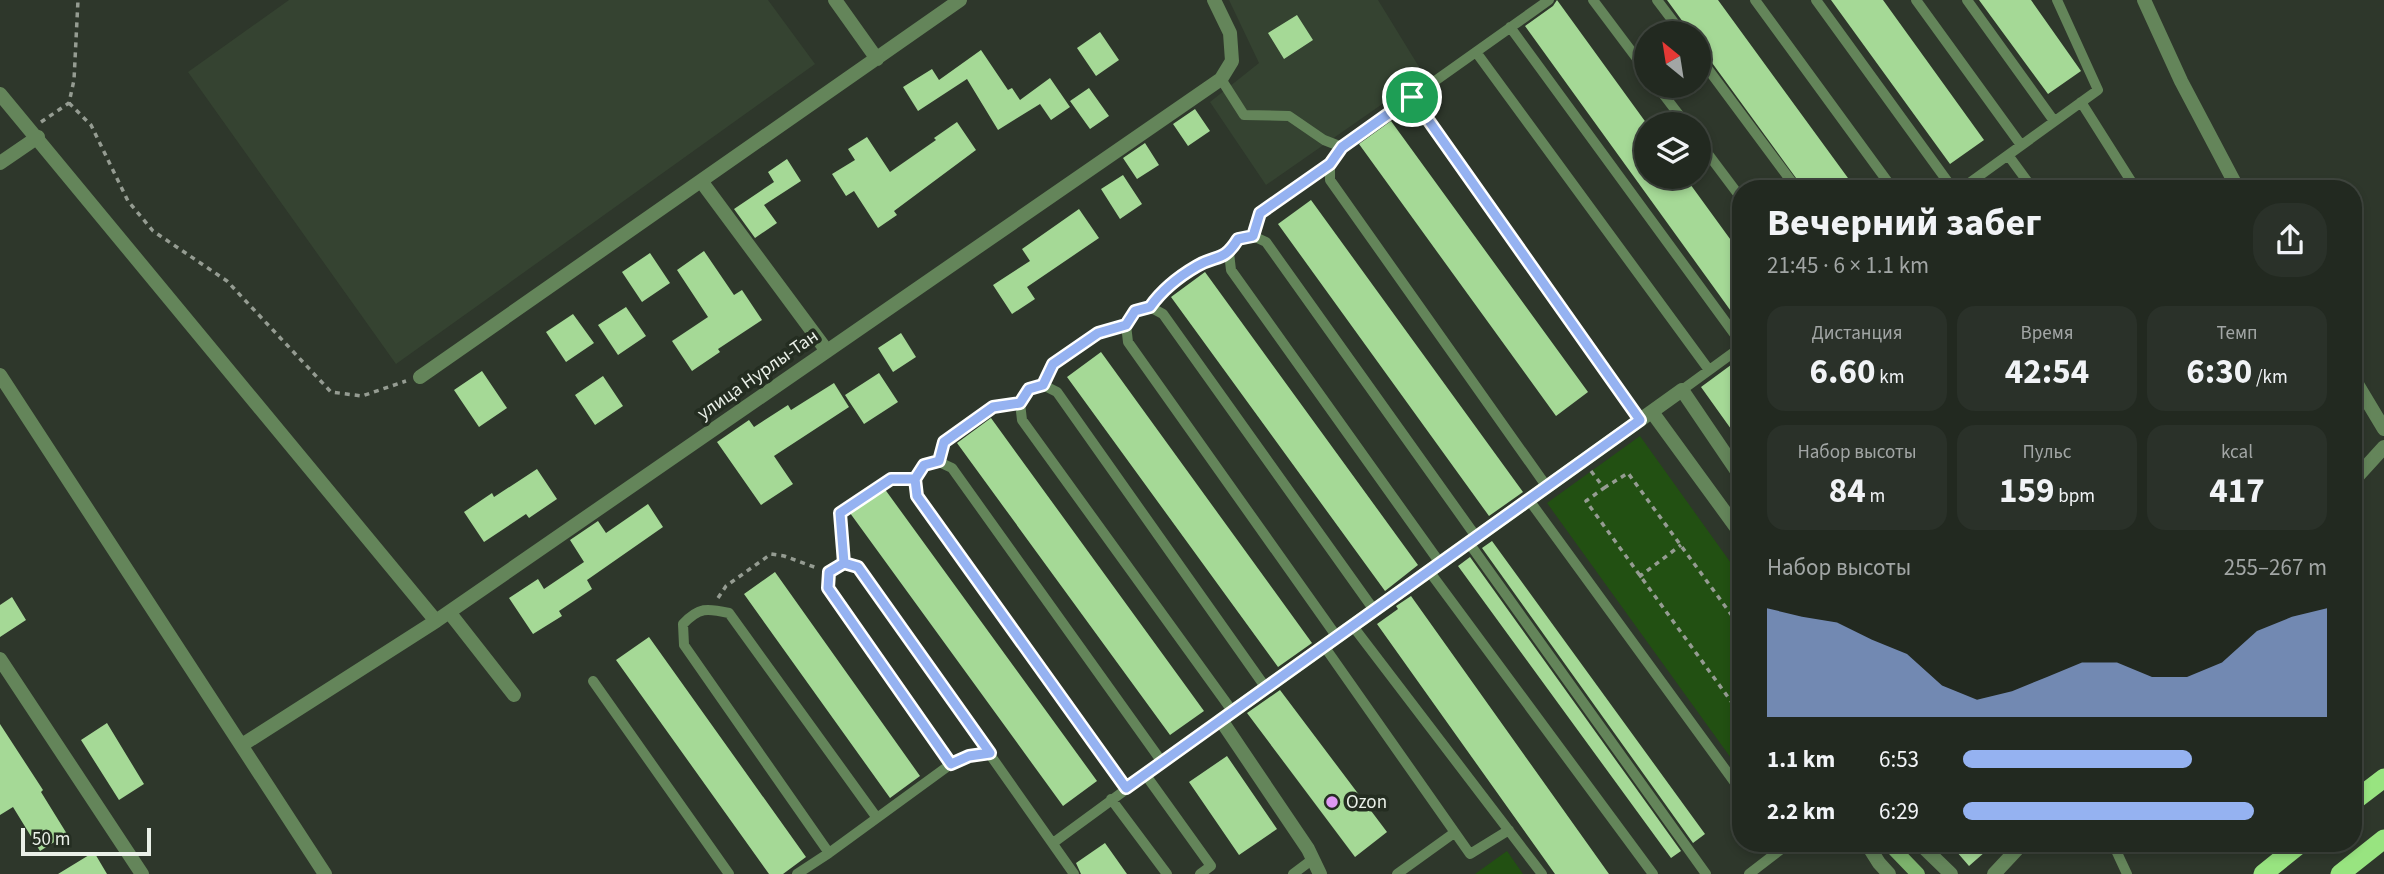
<!DOCTYPE html>
<html lang="ru">
<meta charset="utf-8">
<style>
body{margin:0;font-family:"Source Sans 3",sans-serif;background:#2a3129;color:#f1f3f6;height:100vh;display:flex;flex-direction:column;font-size:26px;white-space:nowrap}
*{box-sizing:border-box;margin:0}
p{font-size:23px;color:#a2a6a5}
.icon{flex:none;width:38px;height:38px;fill:none;stroke:currentColor;stroke-width:2;stroke-linecap:round;stroke-linejoin:round}
.map{position:relative;flex:1;overflow:hidden}
.panel{position:absolute;left:1732px;top:180px;width:630px;height:672px;display:flex;flex-direction:column;background:#222920;border-radius:28px;box-shadow:0 4px 10px #0003,0 0 0 2px #3f453e}
.panel>*{flex:none}
.needle{width:46px;rotate:330deg}
.controls{position:absolute;left:1634px;top:21px;display:grid;gap:14px}
.controls a{display:grid;place-items:center;width:77px;height:77px;border-radius:50%;background:#222920;box-shadow:0 4px 10px #0003,0 0 0 2px #3f453e;font-size:35px}
.scale{position:absolute;left:21px;bottom:18px;width:130px;box-sizing:border-box;padding-left:7px;border:4px solid #eaf0e8;border-top:0;font-size:19px;line-height:24px;white-space:nowrap;color:#eaf0e8;-webkit-text-stroke:5px #242d21;paint-order:stroke}
.pin{position:absolute;display:grid;place-items:center;width:60px;height:60px;color:#fff;margin:-30px;border:4px solid #fff;border-radius:50%;box-shadow:0 2px 7px #0007}
.round{display:grid;place-items:center;flex:none;width:74px;height:74px;border-radius:28px;background:#2a3129}
.overview{display:flex;align-items:center;justify-content:space-between;height:119px;padding:0 35px}
h1{font-size:38px;font-weight:700;line-height:52px}
.stats{display:grid;grid-template-columns:repeat(3,1fr);gap:10px;height:119px;padding:7px 35px}
.stats div{display:grid;align-content:center;border-radius:18px;background:#2a3129;text-align:center}
.stats b{font-size:35px;font-weight:700}
.stats small{font-size:19px;font-weight:400}
.stats p{font-size:19px}
.chart{height:196px;padding:14px 35px}
.chart p{display:flex;justify-content:space-between}
.chart svg{width:100%;height:126px;margin-top:7px;fill:#95b2f1;opacity:.7}
ul{padding:0 35px;list-style:none;font-size:23px}
li{display:grid;grid-template-columns:112px 84px 1fr;align-items:center;height:52px}
li i{height:18px;border-radius:9px;background:#95b2f1}
.map>svg:first-child{display:block}
.built{fill:#354331}
.green{fill:#225012}
.building{fill:#a5d996}
.lines{fill:none;stroke-linecap:round;stroke-linejoin:round}
.path{stroke:#959c92;stroke-width:3.5;stroke-dasharray:5 5;stroke-linecap:butt}
.service{stroke:#64855a;stroke-width:10}
.minor{stroke:#64855a;stroke-width:14}
.tertiary{stroke:#64855a;stroke-width:14}
.secondary{stroke:#7cb26c;stroke-width:14}
.trunk{stroke:#98e480;stroke-width:19}
.route-casing{stroke:#fff;stroke-width:14}
.route{stroke:#95b2f1;stroke-width:9}
.poi-dot{fill:#de98f2;stroke:#242d21;stroke-width:2.5}
.labels{text-anchor:middle;dominant-baseline:central;stroke-width:7;stroke-linejoin:round;paint-order:stroke}
.street-label{font-size:19px;fill:#eaf0e8;stroke:#242d21}
.poi-label{font-size:19px;fill:#eaf0e8;stroke:#242d21;text-anchor:start}
</style>
<div class="map">
<svg width="2384" height="874" viewBox="0 0 2384 874">
<rect width="100%" height="100%" fill="#2e372b"/>
<path class="built" d="M289 0H768L815 64 396 364 188 72Z
M1229 0H1378L1424 75 1266 185 1210 102 1259 63Z"/>
<path class="green" d="M1640 436 1741 577V772L1547 503Z
M1507 851 1523 874H1475Z"/>
<path class="building" d="M1557 0 1647 124V177H1685L1741 254V325L1525 26 1553 6Z
M1667 0H1718L1856 189H1804L1699 45V33H1691Z
M1831 0H1883L1984 140 1950 164Z
M1979 0H2031L2081 71 2048 94Z
M1297 15 1313 40 1284 59 1268 33Z
M1100 32 1119 60 1096 76 1077 48Z
M981 50 1008 90 1012 88 1020 100 1050 78 1070 107 1051 120 1040 104 998 130 967 79 918 111 903 87 932 69 939 80Z
M1089 88 1109 116 1090 129 1070 101Z
M1195 109 1210 131 1188 146 1173 124Z
M1391 121 1588 392 1556 416 1359 144Z
M957 122 976 150 894 211 897 215 878 228 854 191 846 196 832 174 855 160 848 149 867 137 890 172 936 140 934 138Z
M1145 143 1159 165 1137 179 1123 158Z
M787 159 801 181 764 205 777 223 755 238 734 209 774 182 768 172Z
M1123 175 1142 204 1120 219 1101 189Z
M1311 200 1523 492 1489 516 1278 224Z
M1079 209 1099 238 1027 287 1035 299 1012 314 993 285 1030 261 1022 249Z
M704 251 734 295 742 290 762 320 718 349 720 352 692 371 672 341 708 317 677 270Z
M650 253 670 283 642 302 622 272Z
M1205 272 1418 565 1385 591 1171 297Z
M626 307 646 336 618 355 598 325Z
M573 314 594 343 566 362 546 332Z
M901 333 916 357 893 372 878 348Z
M1101 352 1312 643 1278 667 1067 377Z
M1735 362 1741 371V443L1701 387Z
M482 371 507 408 479 427 454 390Z
M879 373 898 402 864 424 845 395Z
M603 376 623 406 595 425 575 395Z
M834 383 849 407 774 456 793 484 761 505 717 442 749 420 754 427 788 405 791 410Z
M991 418 1204 711 1170 735 957 443Z
M537 469 557 499 529 518 526 514 484 542 464 512 492 493 494 497Z
M884 488 1097 781 1063 806 850 513Z
M648 504 663 527 587 580 592 589 559 611 562 616 533 634 509 598 538 579 544 589 584 562 570 540 598 521 606 533Z
M1492 541 1705 834 1693 843 1482 548Z
M1470 557 1681 851 1671 858 1458 566Z
M775 572 920 776 890 798 744 594Z
M1411 596 1609 874H1555L1377 624 1398 609 1396 606Z
M12 597 26 620 0 637V605Z
M649 637 806 857 783 874H769L616 660Z
M1280 690 1387 832 1355 857 1247 713Z
M107 723 144 784 119 800 81 740Z
M0 724 43 790 41 792 67 834 40 851 13 807 0 815Z
M1227 756 1277 829 1239 855 1189 782Z
M1105 843 1127 874H1081L1076 863Z
M1950 844H1978L1985 852 1969 866Z
M94 852 107 874H58Z"/>
<g class="lines">
<path class="path" d="M69 103 91 125 128 201 153 231 227 281 331 392 362 396 406 381
M41 122 69 103 74 80 78 0
M1256 226 1260 213 1317 173
M1157 296 1161 291 1199 265 1218 258
M1048 375 1053 364 1098 333 1114 328
M942 450 944 442 993 407 1007 405
M1591 471 1604 488 1586 501 1741 715
M1604 488 1628 473 1741 628
M843 551 840 513 891 479H903
M1639 577 1681 545
M718 598 726 586 771 554 784 556 817 568"/>
<path class="service" d="M1593 0 1647 72
M1657 0 1682 33
M1755 0 1893 189
M1816 0 1953 189
M1916 0 2021 145
M1967 0 2054 121
M1510 27 1741 343
M1476 52 1709 370
M1699 57 1797 189
M1221 79 1244 115 1289 116 1324 140 1342 147
M1657 86 1686 124
M1412 98 1640 420
M2081 102 2136 189
M1699 142 1741 198
M2008 155 2033 189
M1961 189 2098 90 2057 0
M1682 390 1741 347
M1547 487 1330 180V161L1342 147 1549 0
M1529 500 1741 791
M1469 543 1706 874
M1440 563 1231 270 1229 253 1238 239 1253 236 1266 242 1477 538
M1429 571 1653 874
M1352 625 1542 874
M1337 637 1128 342 1126 325 1135 311 1150 307 1163 314 1374 610
M1324 646 1470 854 1509 830
M593 681 729 874
M1233 712 1022 420 1020 403 1029 389 1043 385 1057 392 1266 688
M951 764 828 588 829 572 844 563 858 567 1074 874
M1145 774 1211 866 1200 874
M1126 788 917 496 915 479 924 465 939 462 952 468 1162 762
M1111 799 1167 874
M1053 843 1221 720
M2113 844 2127 874
M829 853 684 645 683 624C699 607 707 608 729 613L877 818
M797 874 829 853 951 764 969 756 990 753
M1293 874 1313 859
M1397 874 1454 833
M1749 874 1788 844"/>
<path class="minor" d="M835 0 877 59
M2144 0 2181 81 2238 189
M0 94 436 621
M0 163 38 137
M701 181 827 351
M0 375 325 874
M420 377 960 0
M2354 379 2384 429
M449 612 514 695
M0 659 142 874
M242 745 436 621 1221 79 1232 61 1230 33 1214 0"/>
<path class="tertiary" d="M1652 412 1741 534
M2354 480 2384 447
M1867 844 1879 863 1889 874
M1920 844 1951 874
M1320 874 1308 849 1221 720 1682 390 1741 477
M1994 874 2022 844"/>
<path class="secondary" d="M1889 844 1918 874"/>
<path class="trunk" d="M2354 801 2384 778
M2263 874 2300 844
M2340 874 2384 839"/>
</g>
<g class="lines">
<g class="route-casing">
<path id="route" d="M1412 97 1342 147 1330 164 1260 213 1253 236 1238 239C1223 263 1217 254 1197 266 1178 277 1162 290 1150 307L1135 311 1126 325 1098 333 1053 364 1043 385 1029 389 1020 403 993 407 944 442 939 461 924 465 915 479H891L840 513 844 563 829 572 828 588 951 764 969 756 990 753 858 567 844 563 840 513 891 479H915L917 496 1126 788 1640 420 1412 97"/>
</g>
<use href="#route" class="route"/>
</g>
<circle class="poi-dot" cx="1332" cy="802" r="7"/>
<g class="labels">
<g class="street-label">
<text transform="translate(758 375) rotate(-35)">улица Нурлы-Тан</text>
</g>
<g class="poi-label">
<text x="1346" y="802">Ozon</text>
</g>
</g>
</svg>
<div class="controls">
<a><svg class="needle" viewBox="-14 -14 28 28"><path d="M0-13l5 13h-10z" fill="#e53935"/><path d="M0 13l5-13h-10z" fill="#a2a6a5"/></svg></a>
<a><svg class="icon" aria-label="layers" viewBox="0 0 24 24"><path d="M12 4l9 5-9 5-9-5zM3 14l9 5 9-5"/></svg></a>
</div>
<div class="scale">50 m</div>
<div class="pin" style="left:1412px;top:97px;background:#1e9e55"><svg class="icon" aria-label="arrive" viewBox="0 0 24 24"><path d="M6 21V4h12l-3 4 3 4H6"/></svg></div>
<section class="panel">
<div class="overview"><div><h1>Вечерний забег</h1><p>21:45 · 6 × 1.1 km</p></div><a class="round"><svg class="icon" aria-label="share" viewBox="0 0 24 24"><path d="M12 15V3M7 8l5-5 5 5M5 13v7h14v-7"/></svg></a></div>
<div class="stats">
<div><p>Дистанция</p><b>6.60<small> km</small></b></div>
<div><p>Время</p><b>42:54</b></div>
<div><p>Темп</p><b>6:30<small> /km</small></b></div>
</div>
<div class="stats">
<div><p>Набор высоты</p><b>84<small> m</small></b></div>
<div><p>Пульс</p><b>159<small> bpm</small></b></div>
<div><p>kcal</p><b>417</b></div>
</div>
<div class="chart"><p><span>Набор высоты</span>255–267 m</p>
<svg viewBox="0 0 160 44" preserveAspectRatio="none"><path d="M0 44V6L10 9L20 11L30 17L40 22L50 33L60 38L70 35L80 30L90 25L100 25L110 30L120 30L130 25L140 14L150 9L160 6V44z"/></svg>
</div>
<ul>
<li><b>1.1 km</b>6:53<i style="width:63%"></i></li>
<li><b>2.2 km</b>6:29<i style="width:80%"></i></li>
</ul>
</section>
</div>
